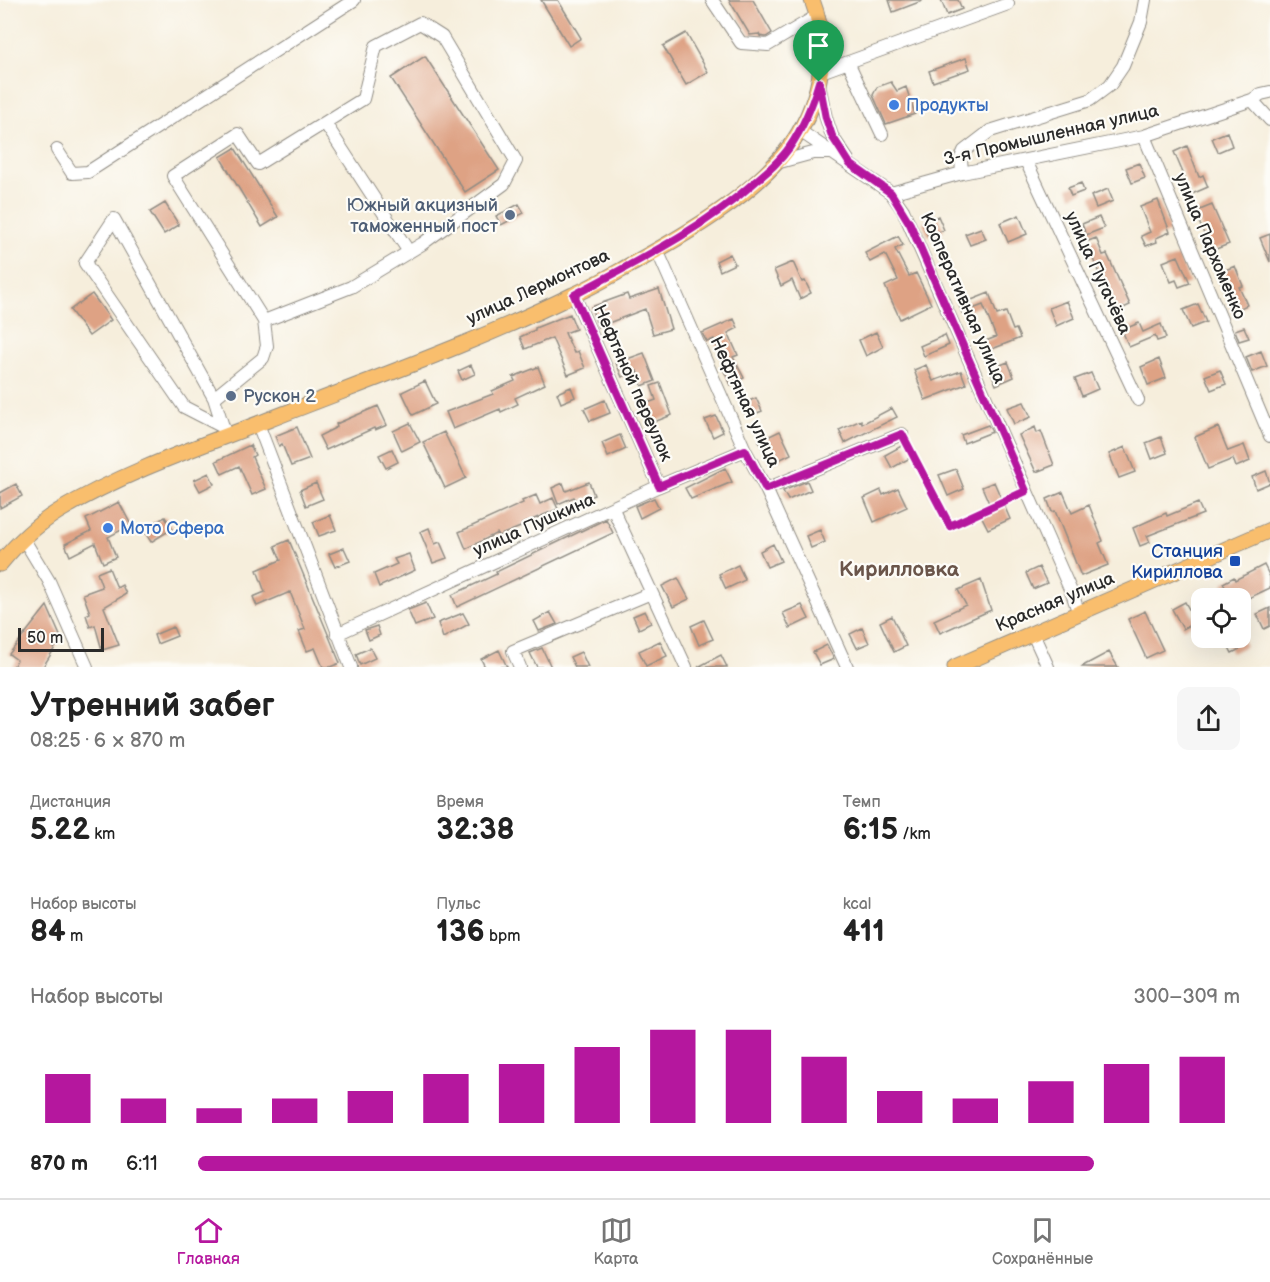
<!DOCTYPE html>
<html lang="ru">
<meta charset="utf-8">
<style>
body{margin:0;font-family:"Balsamiq Sans",sans-serif;background:#f6f6f6;color:#222;height:100vh;display:flex;flex-direction:column;font-size:22px;white-space:nowrap}
*{box-sizing:border-box;margin:0}
p{font-size:20px;color:#767676}
.icon{flex:none;width:33px;height:33px;fill:none;stroke:currentColor;stroke-width:2;stroke-linecap:round;stroke-linejoin:round}
.map{position:relative;height:667px;overflow:hidden}
.panel{display:flex;flex-direction:column;background:#fff;flex:1}
.panel>*{flex:none}
.fabs{position:absolute;left:1191px;top:588px;display:grid;gap:12px}
.fabs a{display:grid;place-items:center;width:60px;height:60px;border-radius:12px;background:#fff;box-shadow:0 6px 24px #0002;font-size:30px}
.scale{position:absolute;left:18px;bottom:15px;width:86px;box-sizing:border-box;padding-left:6px;border:3px solid #2b2b2b;border-top:0;font-size:16px;line-height:21px;white-space:nowrap;color:#2b2b2b;-webkit-text-stroke:4px #fdfcf7;paint-order:stroke}
.pin{position:absolute;display:grid;place-items:center;width:51px;height:51px;color:#fff;margin:-62px -26px;border-radius:50% 50% 50% 0;rotate:-45deg;box-shadow:0 0 6px #0007}
.pin .icon{rotate:45deg}
.round{display:grid;place-items:center;flex:none;width:63px;height:63px;border-radius:12px;background:#f6f6f6}
.overview{display:flex;align-items:center;justify-content:space-between;height:102px;padding:0 30px}
h1{font-size:33px;font-weight:700;line-height:45px}
.stats{display:grid;grid-template-columns:repeat(3,1fr);gap:9px;height:102px;padding:6px 30px}
.stats div{display:grid;align-content:center}
.stats b{font-size:30px;font-weight:700}
.stats small{font-size:16px;font-weight:400}
.stats p{font-size:16px}
.chart{height:168px;padding:12px 30px}
.chart p{display:flex;justify-content:space-between}
.chart svg{width:100%;height:108px;margin-top:6px;stroke:#b5179e;stroke-width:6}
ul{padding:0 30px;list-style:none;font-size:20px}
li{display:grid;grid-template-columns:96px 72px 1fr;align-items:center;height:45px}
li i{height:15px;border-radius:8px;background:#b5179e}
.dock{display:flex;justify-content:space-around;align-items:center;height:84px;border-top:2px solid #e0e0e0;background:#fff;font-size:16px;color:#767676}
.dock a{display:grid;justify-items:center;gap:3px}
.dock .active{color:#b5179e}
.map>svg:first-child{display:block}
.building{fill:#dea284}
.lines{fill:none;stroke-linecap:round;stroke-linejoin:round}
.minor-casing{stroke:#908c84;stroke-width:14}
.major-casing{stroke:#908c84;stroke-width:17}
.path{stroke:#908c84;stroke-width:2;stroke-dasharray:4.5 4.5;stroke-linecap:butt}
.minor{stroke:#fff;stroke-width:12}
.major{stroke:#f9be6d;stroke-width:15}
.route-casing{stroke:#fff;stroke-width:12}
.route{stroke:#b5179e;stroke-width:8}
.shop-dot{fill:#3f7fe0;stroke:#fdfcf7;stroke-width:2}
.service-dot{fill:#5c6f8a;stroke:#fdfcf7;stroke-width:2}
.transit-dot{fill:#1a4fb4;stroke:#fdfcf7;stroke-width:2}
.labels{text-anchor:middle;dominant-baseline:central;stroke-width:4.5;stroke-linejoin:round;paint-order:stroke}
.shop-label{font-size:18px;fill:#366cbe;stroke:#fdfcf7;text-anchor:start}
.street-label{font-size:18px;fill:#2b2b2b;stroke:#fdfcf7}
.service-label{font-size:18px;fill:#4e5e75;stroke:#fdfcf7;text-anchor:end}
.transit-label{font-size:18px;fill:#164399;stroke:#fdfcf7;text-anchor:end}
.quarter-label{font-size:21px;font-weight:bold;fill:#6a554a;stroke:#fdfcf7}
</style>
<div class="map">
<svg width="1270" height="667" viewBox="0 0 1270 667">
<rect width="100%" height="100%" fill="#fdfcf7"/>
<filter id="ink" filterUnits="userSpaceOnUse"><feTurbulence type="fractalNoise" baseFrequency=".0167" numOctaves="2"/><feDisplacementMap in="SourceGraphic" scale="12" xChannelSelector="R" yChannelSelector="G"/><feConvolveMatrix kernelMatrix="1 2 1 2 8 2 1 2 1" color-interpolation-filters="sRGB"/></filter>
<filter id="wash" filterUnits="userSpaceOnUse"><feTurbulence type="fractalNoise" baseFrequency=".008" numOctaves="4" result="noise"/><feDisplacementMap in="SourceGraphic" scale="24" xChannelSelector="R" yChannelSelector="G"/><feGaussianBlur stdDeviation="1.35" result="paint"/><feColorMatrix in="noise" values="0 0 0 0 0 0 0 0 0 0 0 0 0 0 0 0 0 1.4 0 .05"/><feComposite in="paint" operator="in"/></filter>
<g filter="url(#wash)">
<rect width="100%" height="100%" fill="#f6eedc"/>
<g id="blocks">
<path class="building" d="M541 0H558L581 38 569 46Z
M729 0H753L772 33 766 37 760 36 759 34 750 35Z
M889 0H922V1L893 12Z
M941 0H958L962 9 947 15Z
M686 33 708 72 686 85 663 46Z
M425 56 499 170 465 192 391 78Z
M966 58 970 69 933 82 929 71Z
M891 82 897 91 906 87 915 114 886 124 873 95 877 87Z
M1227 132 1232 146 1218 152 1212 138Z
M1187 146 1199 177 1203 175 1208 187 1192 194 1174 152Z
M235 148 278 217 262 227 220 157Z
M1139 163 1145 178 1132 183 1126 168Z
M1081 183 1084 191 1071 196 1068 188Z
M1108 189 1113 201 1096 208 1091 196Z
M1158 200 1170 232 1156 238 1157 242 1146 246 1141 236 1150 232 1140 207Z
M165 203 179 225 164 234 150 212Z
M519 204 524 213 501 225 496 216Z
M1212 205 1229 244 1211 251 1195 212Z
M1019 215 1027 234 1008 242 1000 223Z
M938 216 944 230 928 236 923 223Z
M1099 217 1104 228 1086 235 1082 224Z
M981 228 986 239 970 245 965 234Z
M1270 234V262L1260 238Z
M898 236 903 245 895 249 909 276 916 273 931 304 900 319 885 286 898 280 885 254 870 262 865 253Z
M1096 238 1103 255 1107 254 1130 305 1115 312 1086 242Z
M730 254 735 264 720 271 716 261Z
M1178 256 1190 283 1179 287 1176 280 1171 282 1163 262Z
M793 262 802 282 805 281 811 293 800 299 792 280 781 286 774 270Z
M1235 266 1243 286 1239 287 1247 305 1232 312 1218 273Z
M659 289 671 329 653 334 645 309 598 327 591 307 627 294 629 299Z
M989 293 997 315 1006 312 1013 330 1016 329 1020 338 982 353 978 344 996 337 983 305 962 313 959 305Z
M92 294 111 320 89 336 70 310Z
M1067 301 1074 318 1056 326 1049 308Z
M1198 304 1206 322 1191 328 1183 310Z
M570 314 576 329 565 333 574 353 578 351 585 368 568 375 552 338 525 349 520 337 535 330V328Z
M734 319 738 328 728 333 738 355 733 357 744 378 731 385 723 369 726 368 714 339 707 342 702 333Z
M1139 323 1143 332 1161 324 1166 338 1157 341 1155 336 1129 347 1122 330Z
M1244 327 1249 338 1239 341 1235 330Z
M876 332 883 347 866 356 859 340Z
M945 335 949 345 924 356 920 346Z
M1261 351 1267 366 1252 372 1246 357Z
M644 353 655 381 642 386 637 371 622 377 616 363Z
M1159 359 1166 378 1148 385 1141 367Z
M1008 362 1014 377 996 385 990 369Z
M471 365 475 374 462 380 458 371Z
M926 365 933 381 961 371 966 384 925 400 914 370Z
M538 367 545 384 515 398 518 404 501 412 500 409 453 429 446 412 493 394 492 391 515 381 513 377Z
M1220 370 1226 384 1211 390 1205 376Z
M1091 373 1098 389 1082 396 1075 379Z
M425 381 436 404 413 415 402 392Z
M660 383 672 415 649 424 642 405 656 400 651 386Z
M571 387 575 397 561 403 557 393Z
M756 398 762 411 747 417 742 404Z
M605 400 610 413 590 421 584 409Z
M1024 402 1031 417 1014 424 1007 408Z
M378 406 387 425 375 430 374 428 326 450 319 436 337 427 336 424Z
M892 408 897 417 845 443 839 430 861 420 862 424Z
M716 416 723 432 713 437 705 420Z
M410 423 420 442 402 451 393 431Z
M988 425 992 432 964 443 961 435Z
M297 427 310 459 291 466 282 444 279 446 275 436Z
M1035 427 1037 433 1041 431 1054 465 1036 472 1019 435Z
M1218 427 1228 451 1244 445 1250 461 1236 467 1233 459 1208 469 1195 437Z
M780 431 791 454 771 464 759 441Z
M444 432 466 478 445 488 423 442Z
M620 435 626 449 608 457 602 443Z
M1161 437 1167 453 1152 459 1146 443Z
M905 444 912 457 892 468 885 455Z
M250 445 255 455 252 457 266 489 252 495 239 466 222 474 216 461Z
M1125 447 1135 472 1119 478 1109 454Z
M392 449 398 462 386 468 379 455Z
M725 468 732 482 691 499 685 488Z
M956 469 964 489 948 496 939 475Z
M1266 471 1270 483 1256 489 1252 477Z
M209 473 214 484 200 491 194 480Z
M807 481 811 490 788 500 783 491Z
M589 482 594 495 576 502 574 497 558 504 552 488 563 483 566 491Z
M994 482 1010 519 988 529 981 515 992 510 982 487Z
M316 483 323 499 306 506 300 490Z
M16 484 22 496 0 508V493Z
M898 488 907 507 874 522 864 498 881 490 883 495Z
M1063 492 1072 513 1089 505 1103 541 1099 543 1108 565 1081 576 1055 511 1052 512 1047 499Z
M536 495 540 504 553 498 558 509 522 524 523 526 498 536 497 533 466 549 459 532 523 503 522 501Z
M654 498 659 508 640 518 635 506Z
M119 502 131 525 108 537 116 557 103 563 95 543 70 556 65 544 91 531 86 519Z
M1198 503 1203 514 1147 536 1150 542 1140 546 1133 528 1166 513 1167 516Z
M330 515 336 530 319 536 313 522Z
M165 517 172 529 151 542 143 529Z
M606 519 613 533 457 607 452 595 497 574 496 572Z
M429 528 435 544 440 542 447 558 433 563 420 532Z
M820 530 825 542 811 548 806 536Z
M289 540 340 663 330 667H323L315 648 307 651 299 631 305 629 290 592 257 606 253 597 265 592 257 570 281 560 275 546Z
M773 544 781 561 767 567 760 551Z
M344 548 350 561 335 567 329 554Z
M409 554 415 570 379 587 374 574 397 564 394 559Z
M738 565 745 580 726 589 719 574Z
M1264 565 1270 577V588L1240 602V598H1231L1223 583 1234 577 1235 580Z
M1039 567 1047 583 1033 589 1026 573Z
M109 568 117 588 122 585 126 594 104 607 119 645 102 650 95 625 90 627 86 615 90 613 83 594 102 587 97 573Z
M678 578 689 599 673 607 662 586Z
M981 580 991 610 940 633 934 620 966 605 958 590Z
M1185 602 1196 622 1183 629 1172 609Z
M426 603 433 619 415 626 408 610Z
M802 605 809 619 790 628 783 613Z
M47 606 61 638 43 667H13L17 660 9 654Z
M1270 608V626L1264 629 1257 614Z
M645 611 651 623 639 629 633 616Z
M1145 611 1163 650 1146 658 1128 619Z
M550 612 557 624 539 631 534 621Z
M463 613 469 624 443 638 438 623Z
M892 616 906 646 894 652 880 622Z
M704 620 713 639 699 645 691 626Z
M377 626 380 635 369 640 365 630Z
M173 627 177 636 157 644 154 635Z
M862 628 869 643 857 648 850 634Z
M1224 638H1242L1246 646 1232 653Z
M660 641 667 656 646 666 639 651Z
M827 645 834 659 820 665 813 652Z
M370 648 375 658 360 665 356 654Z
M542 648 551 667H537L530 653Z
M499 650 507 667H485L481 659Z
M581 652 588 667H575L570 657Z
M1109 652 1118 667H1081Z
M721 655 727 667H698Z"/>
</g>
</g>
<g filter="url(#ink)">
<use href="#blocks" fill-opacity="0" stroke="#908c84" stroke-width="1.5"/>
<g class="lines">
<g class="minor-casing">
<path id="minor" d="M712 0 741 43 768 45 817 16
M848 62 882 134
M821 72 1008 4
M819 85 826 118 832 136 848 160
M1252 100 1270 120
M325 123 409 252
M800 131 891 193 903 210 1073 596 1079 614
M1144 136 1270 436
M57 150 72 173 88 172 354 0
M1026 161 1138 400
M776 163 813 153H834
M962 173 961 158 964 151 990 131 1090 100 1110 85 1123 66 1141 22 1145 0
M891 193 962 173 1144 136 1252 100 1261 94 1270 92
M657 250 745 450 766 489 847 667
M574 295 659 486
M214 398 263 358 267 346 264 321 173 176 238 134 258 164 363 99 376 46 420 23 442 37 516 161 504 184 422 244 351 287 264 321
M258 424 351 667
M223 427 184 407 85 263 114 219 214 398 226 436
M766 489 902 434
M613 509 686 667
M23 538 49 581 87 667
M337 634 659 486 745 450
M1033 634 1048 667
M520 667 513 651 651 593"/>
</g>
<g class="major-casing">
<path id="major" d="M0 564C17 543 36 525 59 511 124 472 198 447 268 420 370 380 475 343 573 295 594 286 614 274 634 263 685 235 752 196 787 150 820 107 832 51 812 0
M955 667 1270 530"/>
</g>
<path class="path" d="M907 445 950 526 1017 495"/>
<use href="#minor" class="minor"/>
<use href="#major" class="major"/>
</g>
</g>
<g class="lines" filter="url(#ink)">
<g class="route-casing">
<path id="route" d="M819 82 826 118 832 136 850 164 891 193 910 224 1026 491 950 526 902 434 766 489 745 450 659 486 574 295C637 261 703 229 756 181 768 171 780 161 789 148 803 128 812 106 819 82Z"/>
</g>
<use href="#route" class="route"/>
</g>
<g class="shop-dot">
<circle cx="894" cy="105" r="6"/>
<circle cx="108" cy="528" r="6"/>
</g>
<g class="service-dot">
<circle cx="510" cy="215" r="6"/>
<circle cx="231" cy="396" r="6"/>
</g>
<rect class="transit-dot" x="1229" y="555" width="12" height="12" rx="3"/>
<g class="labels">
<g class="shop-label">
<text x="906" y="105">Продукты</text>
<text x="120" y="528">Мото Сфера</text>
</g>
<g class="street-label">
<text transform="translate(1051 135) rotate(-13)">3-я Промышленная улица</text>
<text transform="translate(1210 246) rotate(67)">улица Пархоменко</text>
<text transform="translate(1098 273) rotate(65)">улица Пугачёва</text>
<text transform="translate(538 287) rotate(-25)">улица Лермонтова</text>
<text transform="translate(963 298) rotate(66)">Кооперативная улица</text>
<text transform="translate(633 383) rotate(66)">Нефтяной переулок</text>
<text transform="translate(745 402) rotate(65)">Нефтяная улица</text>
<text transform="translate(534 525) rotate(-24)">улица Пушкина</text>
<text transform="translate(1055 602) rotate(-23)">Красная улица</text>
</g>
<g class="service-label">
<text x="498" y="205">Южный акцизный<tspan x="498" dy="21">таможенный пост</tspan></text>
<text x="243" y="396" text-anchor="start">Рускон 2</text>
</g>
<g class="transit-label">
<text x="1223" y="551">Станция<tspan x="1223" dy="21">Кириллова</tspan></text>
</g>
<g class="quarter-label">
<text x="899" y="569">Кирилловка</text>
</g>
</g>
</svg>
<div class="fabs">
<a><svg class="icon" aria-label="locate" viewBox="0 0 24 24"><circle cx="12" cy="12" r="6"/><path d="M12 2v4M12 18v4M2 12h4M18 12h4"/></svg></a>
</div>
<div class="scale">50 m</div>
<div class="pin" style="left:819px;top:82px;background:#1e9e55"><svg class="icon" aria-label="arrive" viewBox="0 0 24 24"><path d="M6 21V4h12l-3 4 3 4H6"/></svg></div>
</div>
<section class="panel">
<div class="overview"><div><h1>Утренний забег</h1><p>08:25 · 6 × 870 m</p></div><a class="round"><svg class="icon" aria-label="share" viewBox="0 0 24 24"><path d="M12 15V3M7 8l5-5 5 5M5 13v7h14v-7"/></svg></a></div>
<div class="stats">
<div><p>Дистанция</p><b>5.22<small> km</small></b></div>
<div><p>Время</p><b>32:38</b></div>
<div><p>Темп</p><b>6:15<small> /km</small></b></div>
</div>
<div class="stats">
<div><p>Набор высоты</p><b>84<small> m</small></b></div>
<div><p>Пульс</p><b>136<small> bpm</small></b></div>
<div><p>kcal</p><b>411</b></div>
</div>
<div class="chart"><p><span>Набор высоты</span>300–309 m</p>
<svg viewBox="0 0 160 44" preserveAspectRatio="none"><path d="M5 44V24M15 44V34M25 44V38M35 44V34M45 44V31M55 44V24M65 44V20M75 44V13M85 44V6M95 44V6M105 44V17M115 44V31M125 44V34M135 44V27M145 44V20M155 44V17"/></svg>
</div>
<ul>
<li><b>870 m</b>6:11<i style="width:86%"></i></li>
</ul>
</section>
<nav class="dock">
<a class="active"><svg class="icon" aria-label="home" viewBox="0 0 24 24"><path d="M3 11l9-7 9 7M6 9v11h12V9"/></svg>Главная</a>
<a><svg class="icon" aria-label="map" viewBox="0 0 24 24"><path d="M3 6l6-2 6 2 6-2v14l-6 2-6-2-6 2zM9 4v14M15 6v14"/></svg>Карта</a>
<a><svg class="icon" aria-label="saved" viewBox="0 0 24 24"><path d="M7 4h10v16l-5-4-5 4z"/></svg>Сохранённые</a>
</nav>
